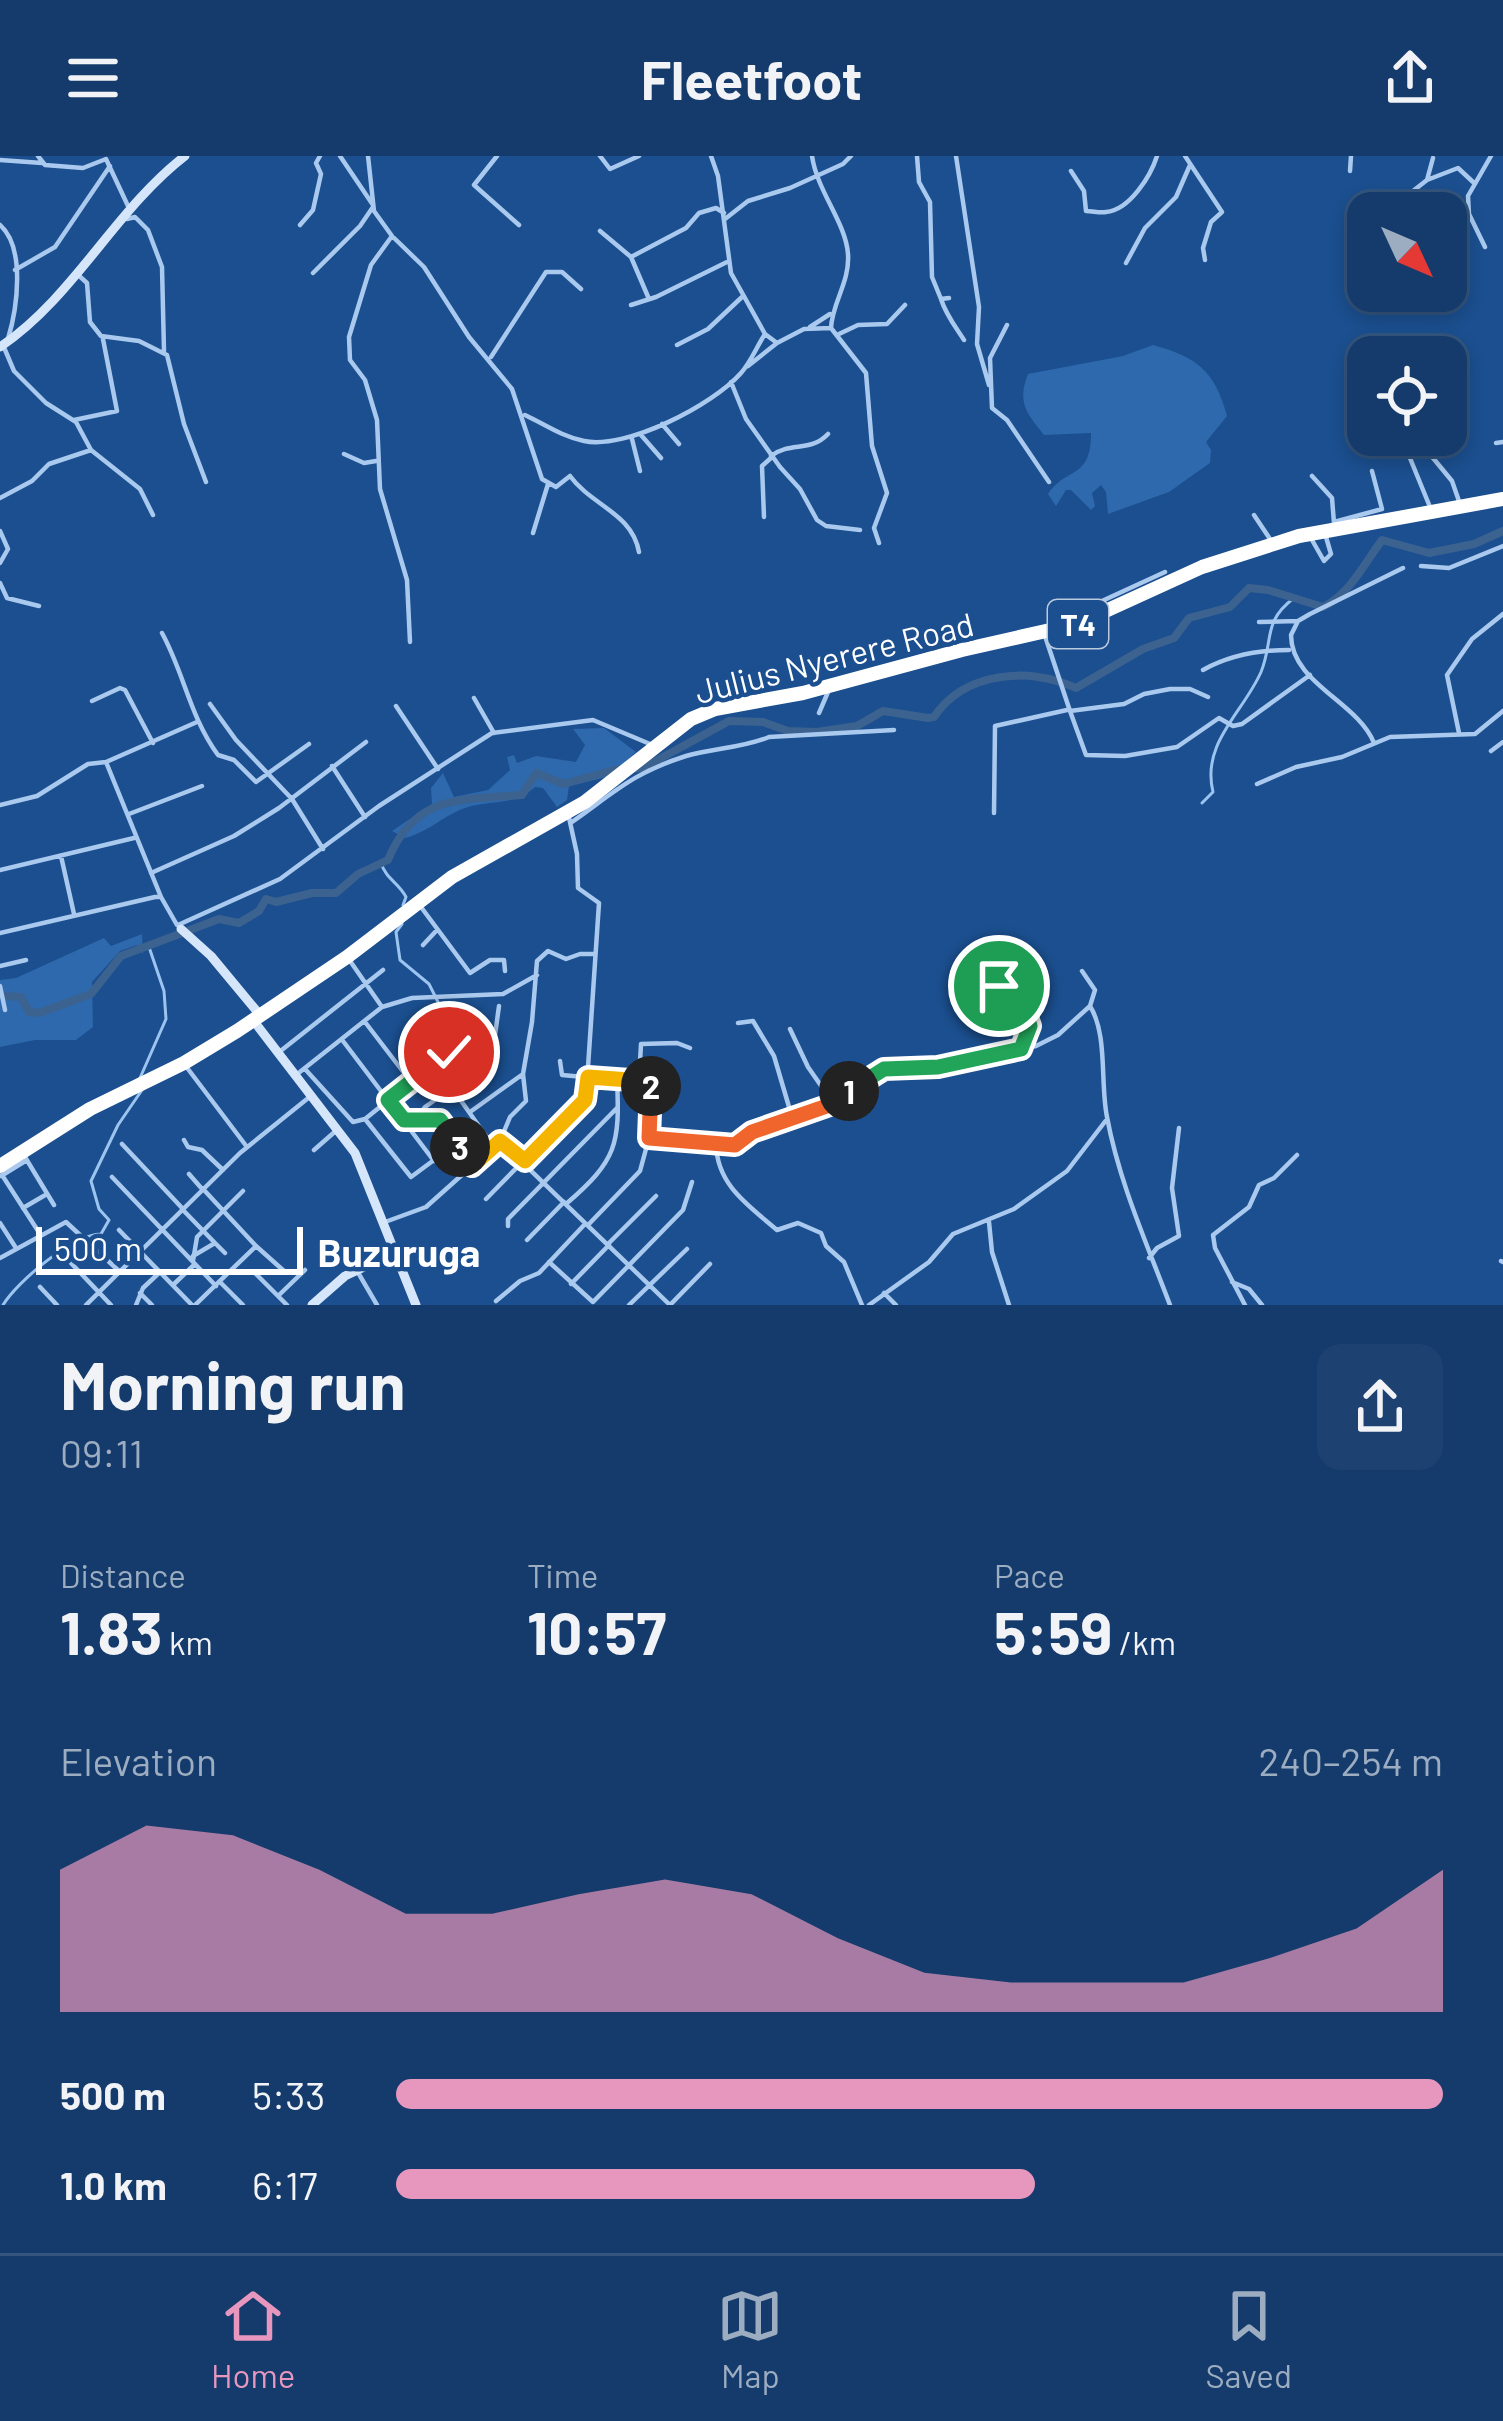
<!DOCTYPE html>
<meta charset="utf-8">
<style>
body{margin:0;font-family:Barlow,sans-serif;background:#1d4271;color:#f1f3f6;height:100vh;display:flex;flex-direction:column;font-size:45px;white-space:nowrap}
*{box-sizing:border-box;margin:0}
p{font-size:39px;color:#9dadc1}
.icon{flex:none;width:66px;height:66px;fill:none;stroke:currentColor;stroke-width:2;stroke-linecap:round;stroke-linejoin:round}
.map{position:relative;height:1149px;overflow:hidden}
.panel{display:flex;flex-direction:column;background:#143b6b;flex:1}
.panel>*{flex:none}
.needle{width:78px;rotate:134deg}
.fabs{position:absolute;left:1347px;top:36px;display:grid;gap:24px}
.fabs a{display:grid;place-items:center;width:120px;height:120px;border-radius:24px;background:#143b6b;box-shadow:0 6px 18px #0003,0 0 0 3px #33557e;font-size:60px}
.scale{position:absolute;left:36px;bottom:30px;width:267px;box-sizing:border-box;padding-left:12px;border:6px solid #fff;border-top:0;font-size:33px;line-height:42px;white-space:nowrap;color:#fff;-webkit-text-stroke:9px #1b4f8f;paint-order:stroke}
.pin{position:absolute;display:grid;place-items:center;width:102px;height:102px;color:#fff;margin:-51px;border:6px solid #fff;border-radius:50%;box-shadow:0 3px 12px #0007}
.km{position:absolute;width:60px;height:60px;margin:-30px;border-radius:50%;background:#222;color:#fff;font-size:33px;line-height:60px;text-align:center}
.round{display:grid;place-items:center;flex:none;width:126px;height:126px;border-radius:24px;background:#1d4271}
.summary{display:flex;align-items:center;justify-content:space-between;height:204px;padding:0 60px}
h1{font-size:66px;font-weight:700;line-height:90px}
.stats{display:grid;grid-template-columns:repeat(3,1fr);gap:18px;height:204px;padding:12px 60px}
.stats div{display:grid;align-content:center}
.stats b{font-size:60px;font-weight:700}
.stats small{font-size:33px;font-weight:400}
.stats p{font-size:33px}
.chart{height:336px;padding:24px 60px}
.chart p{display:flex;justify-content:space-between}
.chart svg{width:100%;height:216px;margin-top:12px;fill:#e797bd;opacity:.7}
ul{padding:0 60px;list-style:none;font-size:39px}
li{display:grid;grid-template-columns:192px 144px 1fr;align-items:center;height:90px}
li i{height:30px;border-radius:15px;background:#e797bd}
header{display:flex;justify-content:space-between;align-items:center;height:156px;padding:0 60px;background:#143b6b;font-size:54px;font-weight:700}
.tabs{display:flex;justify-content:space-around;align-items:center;height:168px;border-top:3px solid #33557e;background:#143b6b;font-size:33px;color:#9dadc1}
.tabs a{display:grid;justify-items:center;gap:6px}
.tabs .selected{color:#e797bd}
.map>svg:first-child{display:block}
.green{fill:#2e69ad}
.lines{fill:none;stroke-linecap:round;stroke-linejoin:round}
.stream{stroke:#9cc4f0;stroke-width:3}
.river{stroke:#3c6290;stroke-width:8}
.street{stroke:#a9c9ee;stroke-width:4.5}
.secondary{stroke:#d6e6fa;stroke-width:9}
.highway{stroke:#fff;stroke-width:14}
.split-1-casing{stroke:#fff;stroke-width:24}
.split-2-casing{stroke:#fff;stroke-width:24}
.split-3-casing{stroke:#fff;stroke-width:24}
.split-4-casing{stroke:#fff;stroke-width:24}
.split-1{stroke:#22a559;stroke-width:15}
.split-2{stroke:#f0652b;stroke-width:15}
.split-3{stroke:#f5b400;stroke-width:15}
.split-4{stroke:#22a559;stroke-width:15}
.labels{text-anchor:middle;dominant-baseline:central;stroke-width:9;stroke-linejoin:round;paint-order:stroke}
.shield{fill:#1b4f8f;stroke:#bbcadd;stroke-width:3}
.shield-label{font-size:30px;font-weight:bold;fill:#fff}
.street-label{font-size:33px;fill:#fff;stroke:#1b4f8f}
.quarter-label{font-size:39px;font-weight:bold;fill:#fff;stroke:#1b4f8f}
</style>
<header><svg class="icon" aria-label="menu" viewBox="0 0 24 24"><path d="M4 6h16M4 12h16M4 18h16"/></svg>Fleetfoot<svg class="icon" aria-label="share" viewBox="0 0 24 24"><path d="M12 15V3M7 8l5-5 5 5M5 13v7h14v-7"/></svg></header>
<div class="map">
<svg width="1503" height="1149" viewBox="0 0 1503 1149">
<rect width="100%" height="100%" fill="#1b4f8f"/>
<path class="green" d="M1153 189C1196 201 1215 214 1227 260L1206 286 1211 294 1210 307 1169 336 1108 358 1106 336 1101 329 1092 337 1095 350 1091 354 1071 334H1066L1056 350 1048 338C1067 310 1091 324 1091 277L1044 279C1026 257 1017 246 1028 218L1123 200Z
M604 572 636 596 611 620 569 630 567 644 557 651 543 632 535 631C514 650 493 644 468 651 445 658 429 676 405 682L392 675 432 648 431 632 443 617 454 641 488 634 510 614 507 601 514 599 517 607 536 600 576 606 585 589 573 573Z
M142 778 143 798 137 789 120 795 92 826 93 871 76 884H35L0 891V824L16 822 104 782 111 790Z"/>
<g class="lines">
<path class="stream" d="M1202 647 1213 636C1201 587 1243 557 1261 516 1274 484 1262 466 1294 442
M381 707C386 723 399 727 406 741L403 749
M402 768 396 776 400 804 429 828 449 868 486 903
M140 922 166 863 164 835 149 791
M3 1149C18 1125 72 1079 101 1078L109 1064 99 1053 91 1025 118 969 142 934"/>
<path class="river" d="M5 840 21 841 29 856 39 857 91 838 121 800 219 763 239 767 259 755 266 743 276 746 312 737H336L358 718 388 704C415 638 460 644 522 639L536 617 564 628 614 614 643 612 729 565 763 566 788 575 817 576 857 570 883 555 928 562 934 561C964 516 1029 510 1076 532L1143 493 1174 482 1189 462 1230 451 1249 432 1268 434 1323 451C1350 438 1364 408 1382 384L1429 397 1474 388 1503 375"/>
<path class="street" d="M38 0 45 9 83 12 106 3 128 50
M340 0 373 49
M368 0 374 55 392 80 424 111 469 181 512 233 542 323 556 331 570 320C592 350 632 357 639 396
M497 0 474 29 519 69
M600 0 610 13 639 0
M711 0 718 20 731 117 765 178 777 187 804 173 831 172 866 217 872 290 887 337 874 372 879 387
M812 0C817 35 846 67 848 98 850 126 832 147 831 172
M917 0 919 26 930 46 932 121 941 143 949 142
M956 0 979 151 977 188 989 229
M1185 0 1222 56 1211 66 1203 92 1205 104
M0 4 42 7
M1071 15 1084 35 1086 55C1093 55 1099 57 1106 56 1130 54 1151 19 1157 0
M1350 15 1351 0
M1427 24 1433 2
M1413 35 1427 24 1458 12 1473 26
M127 63 135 61 148 74 162 111 164 195
M725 63 748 45 790 32 843 8 851 0
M0 69C26 92 17 153 8 183
M300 69 313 54 321 18 316 7 320 0
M600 75 631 101 649 143
M392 80 371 109 349 181 350 204 365 224 377 264 380 333 407 424 410 486
M1485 91 1469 58 1468 40 1491 0
M631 101 686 72 699 57 716 52 724 57
M1126 107 1145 72 1176 41 1190 9
M15 114 55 91 110 10
M76 117 87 127 90 166 101 180 139 185 167 199 184 268 206 326
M313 117 360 70 373 51
M1360 135 1368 130
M941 143C946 159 955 170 964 184
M631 149 656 141 727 106
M1007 169 990 202 992 252 1007 264 1049 326
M810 171 830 158
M839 178 858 169 887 168 905 149
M3 189 14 215 46 247 76 266 91 294 140 333 153 359
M677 189 708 173 742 141
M491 201 546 116H562L581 133
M748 210 777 187
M731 226 746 263 780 311 800 333 817 364 826 370 860 374
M525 259C546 269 561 280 584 285 626 294 713 249 741 217 751 206 757 190 765 178
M74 264 117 255 103 183
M662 268 679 288
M641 279 661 302
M1414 279 1452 325 1460 348
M632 283 640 315
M1403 285 1430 351
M1496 287 1503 286
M344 298 364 307 376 305
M771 300C791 285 810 297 828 278
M1312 320 1332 342 1334 367
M0 342 32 325 49 308 91 294
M1254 359 1270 383
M764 361 762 310 772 301
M1334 366 1382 353 1372 315
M0 375 8 393 0 407
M533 377 548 328
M1312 384 1324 405 1331 398 1326 381
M1421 410 1449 412 1503 390
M0 427 7 442 39 450
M1077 462 1078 456 1165 416
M1259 466 1298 465
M162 477C184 517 190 561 218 599L234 604 256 626 309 588
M1045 480 1070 555 1124 548 1144 538 1170 533H1190L1208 541
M1203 514C1230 499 1259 494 1289 494
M474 542 494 577
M92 545 120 532 125 534 153 587
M210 548 236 584 292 643 323 693
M396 550 438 613
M1070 555 1086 599 1125 600 1177 591 1219 562 1233 570 1242 568 1310 519
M819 557 828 536
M1459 577 1447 519 1472 483 1503 458
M1374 587C1358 546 1291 527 1291 479L1298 465 1310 458 1403 412
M1491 595 1503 586
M106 606 197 566
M332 610 365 661
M1257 628 1296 611 1342 601 1390 581 1475 578 1503 555
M0 649 37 640 88 608 106 606 161 741
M994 657 995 570 1067 554
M129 658 202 630
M572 666C616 635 633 617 686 600 714 592 743 592 769 581L894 574
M61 700 74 758
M0 714 134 682
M151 717 234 680 279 652 366 586
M421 751 470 817 490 804H504L505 815
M178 769 280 723 379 650 492 577 593 564 650 588
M0 777 155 741H161L177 769
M423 789 437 774
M348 802 382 851
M0 810 26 804
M1082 815 1095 834 1090 850
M0 830 5 854
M999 830 1006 842H1020L1030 870 1021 893
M365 866 411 926 365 963 411 1021 457 987
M738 867 753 865 774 900 792 961
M790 873 808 911 833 947
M343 885 434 1005
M278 897 383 814
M560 905 562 919 649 927 652 947 649 982
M185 909 247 991
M305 913 353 966 365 963
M296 919 382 851 412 842 503 838 537 819
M639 924 641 888 677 887 690 892
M411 926 460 891
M470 956 523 918
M417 962 425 951 452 932
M404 964H439L470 1008
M184 984 188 991 202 994 223 1014
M500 985 510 961 526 945 523 918 532 866 537 805 548 795 566 803 580 798H595
M122 988 183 1053
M716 988C717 1029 748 1049 777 1074L798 1067 821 1077 826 1090 844 1106 862 1149
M493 990 452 932 492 901 499 850
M314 994 338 973
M25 1001 54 1049
M189 1018 203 1034
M2 1019 40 1078
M1 1020 27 1004
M112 1021 216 1130
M486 1043 586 941 599 747 578 732 577 698 568 657
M566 1048C617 1004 620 989 617 923
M23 1052 47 1038
M182 1053 215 1087
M385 1066 426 1051 500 985 670 1149
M989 1066 992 1096 1009 1149
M0 1067 16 1092
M588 1069 640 1015 649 982 738 989 752 976 827 950 884 913 937 911 1036 890 1058 879 1090 850C1108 879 1100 927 1107 961 1119 1026 1147 1088 1170 1149
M508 1070V1063L617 952
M119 1074 192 1149
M527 1084 564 1046
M609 1087 656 1040
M256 1090 284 1115
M193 1100 215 1087 225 1097
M0 1102 66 1066 120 1116
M1149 1102 1157 1092 1179 1080 1172 1032 1179 972
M193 1105 197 1081 243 1035
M1501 1105 1503 1106
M70 1106 111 1149
M549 1106 593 1146 683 1054 692 1026
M356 1113 377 1149
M256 1118 287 1149
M220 1126 243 1149
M1232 1126 1249 1133 1262 1149
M174 1128 195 1108
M571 1128 609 1089
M40 1131 57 1149
M140 1137 152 1149
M884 1137 896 1149
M278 1140 305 1114
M496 1145 520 1125 539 1117 585 1068
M86 1149 240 997 312 939
M136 1149 143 1132 160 1116
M195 1149 256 1090 204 1034
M629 1149 687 1093
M670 1149 710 1108
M869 1149 929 1106 953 1078 1014 1053 1067 1015 1107 963
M1245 1149 1215 1092 1213 1079 1249 1051 1259 1029 1274 1022 1297 999"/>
<path class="secondary" d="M0 191C74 141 115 54 185 0
M181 773 211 800 260 859
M253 864 355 997 416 1149
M312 1149 345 1120 396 1096"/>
<path class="highway" d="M0 1010 90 953 184 907 237 875 347 801 452 721 585 646 691 563 715 553 803 537 962 494 1077 468 1202 411 1299 380 1503 343"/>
</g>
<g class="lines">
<g class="split-1-casing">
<path id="split-1" d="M849 935 884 913 938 911 1021 893 1030 870 1020 842H1006L999 830"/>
</g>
<g class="split-2-casing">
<path id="split-2" d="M651 930 649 982 735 989 752 976 827 950 849 935"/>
</g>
<g class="split-3-casing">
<path id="split-3" d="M460 991 472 1010 500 985 525 1005 585 944 588 921 644 925 651 930"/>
</g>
<g class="split-4-casing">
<path id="split-4" d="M449 896 388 944 404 964H440L460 991"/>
</g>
<use href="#split-1" class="split-1"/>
<use href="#split-2" class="split-2"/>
<use href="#split-3" class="split-3"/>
<use href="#split-4" class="split-4"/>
</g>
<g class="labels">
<rect class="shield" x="1048" y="444" width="60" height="48" rx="9"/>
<g class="shield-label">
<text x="1078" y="468">T4</text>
</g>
<g class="street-label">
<text transform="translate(834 501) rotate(-14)">Julius Nyerere Road</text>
</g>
<g class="quarter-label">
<text x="399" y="1095">Buzuruga</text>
</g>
</g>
</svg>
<div class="fabs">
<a><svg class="needle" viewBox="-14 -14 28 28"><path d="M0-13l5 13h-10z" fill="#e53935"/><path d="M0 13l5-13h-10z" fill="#9dadc1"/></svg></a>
<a><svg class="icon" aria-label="locate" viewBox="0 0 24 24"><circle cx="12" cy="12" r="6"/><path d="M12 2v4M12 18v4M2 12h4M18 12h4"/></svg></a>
</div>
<div class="scale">500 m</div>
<div class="pin" style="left:999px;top:830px;background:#1e9e55"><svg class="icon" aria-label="arrive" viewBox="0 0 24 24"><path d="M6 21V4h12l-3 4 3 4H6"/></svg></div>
<div class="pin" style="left:449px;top:896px;background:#d93025"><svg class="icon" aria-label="check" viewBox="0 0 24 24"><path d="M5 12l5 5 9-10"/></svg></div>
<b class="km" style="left:849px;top:935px">1</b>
<b class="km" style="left:651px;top:930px">2</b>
<b class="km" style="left:460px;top:991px">3</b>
</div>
<section class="panel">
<div class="summary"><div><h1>Morning run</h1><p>09:11</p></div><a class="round"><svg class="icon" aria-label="share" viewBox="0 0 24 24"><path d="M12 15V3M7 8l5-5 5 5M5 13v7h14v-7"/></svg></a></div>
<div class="stats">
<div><p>Distance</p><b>1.83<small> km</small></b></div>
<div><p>Time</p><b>10:57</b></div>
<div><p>Pace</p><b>5:59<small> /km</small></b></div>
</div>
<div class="chart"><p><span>Elevation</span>240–254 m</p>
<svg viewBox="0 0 160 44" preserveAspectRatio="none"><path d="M0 44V15L10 6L20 8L30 15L40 24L50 24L60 20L70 17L80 20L90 29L100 36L110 38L120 38L130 38L140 33L150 27L160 15V44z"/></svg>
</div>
<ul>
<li><b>500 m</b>5:33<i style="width:100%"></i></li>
<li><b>1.0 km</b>6:17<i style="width:61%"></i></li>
</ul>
</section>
<nav class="tabs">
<a class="selected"><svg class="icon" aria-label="home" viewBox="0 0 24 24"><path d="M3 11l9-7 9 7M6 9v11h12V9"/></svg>Home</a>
<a><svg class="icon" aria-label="map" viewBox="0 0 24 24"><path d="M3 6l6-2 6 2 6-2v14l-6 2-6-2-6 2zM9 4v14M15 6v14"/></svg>Map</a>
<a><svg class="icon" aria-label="saved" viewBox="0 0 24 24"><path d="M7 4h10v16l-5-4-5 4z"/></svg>Saved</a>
</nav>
